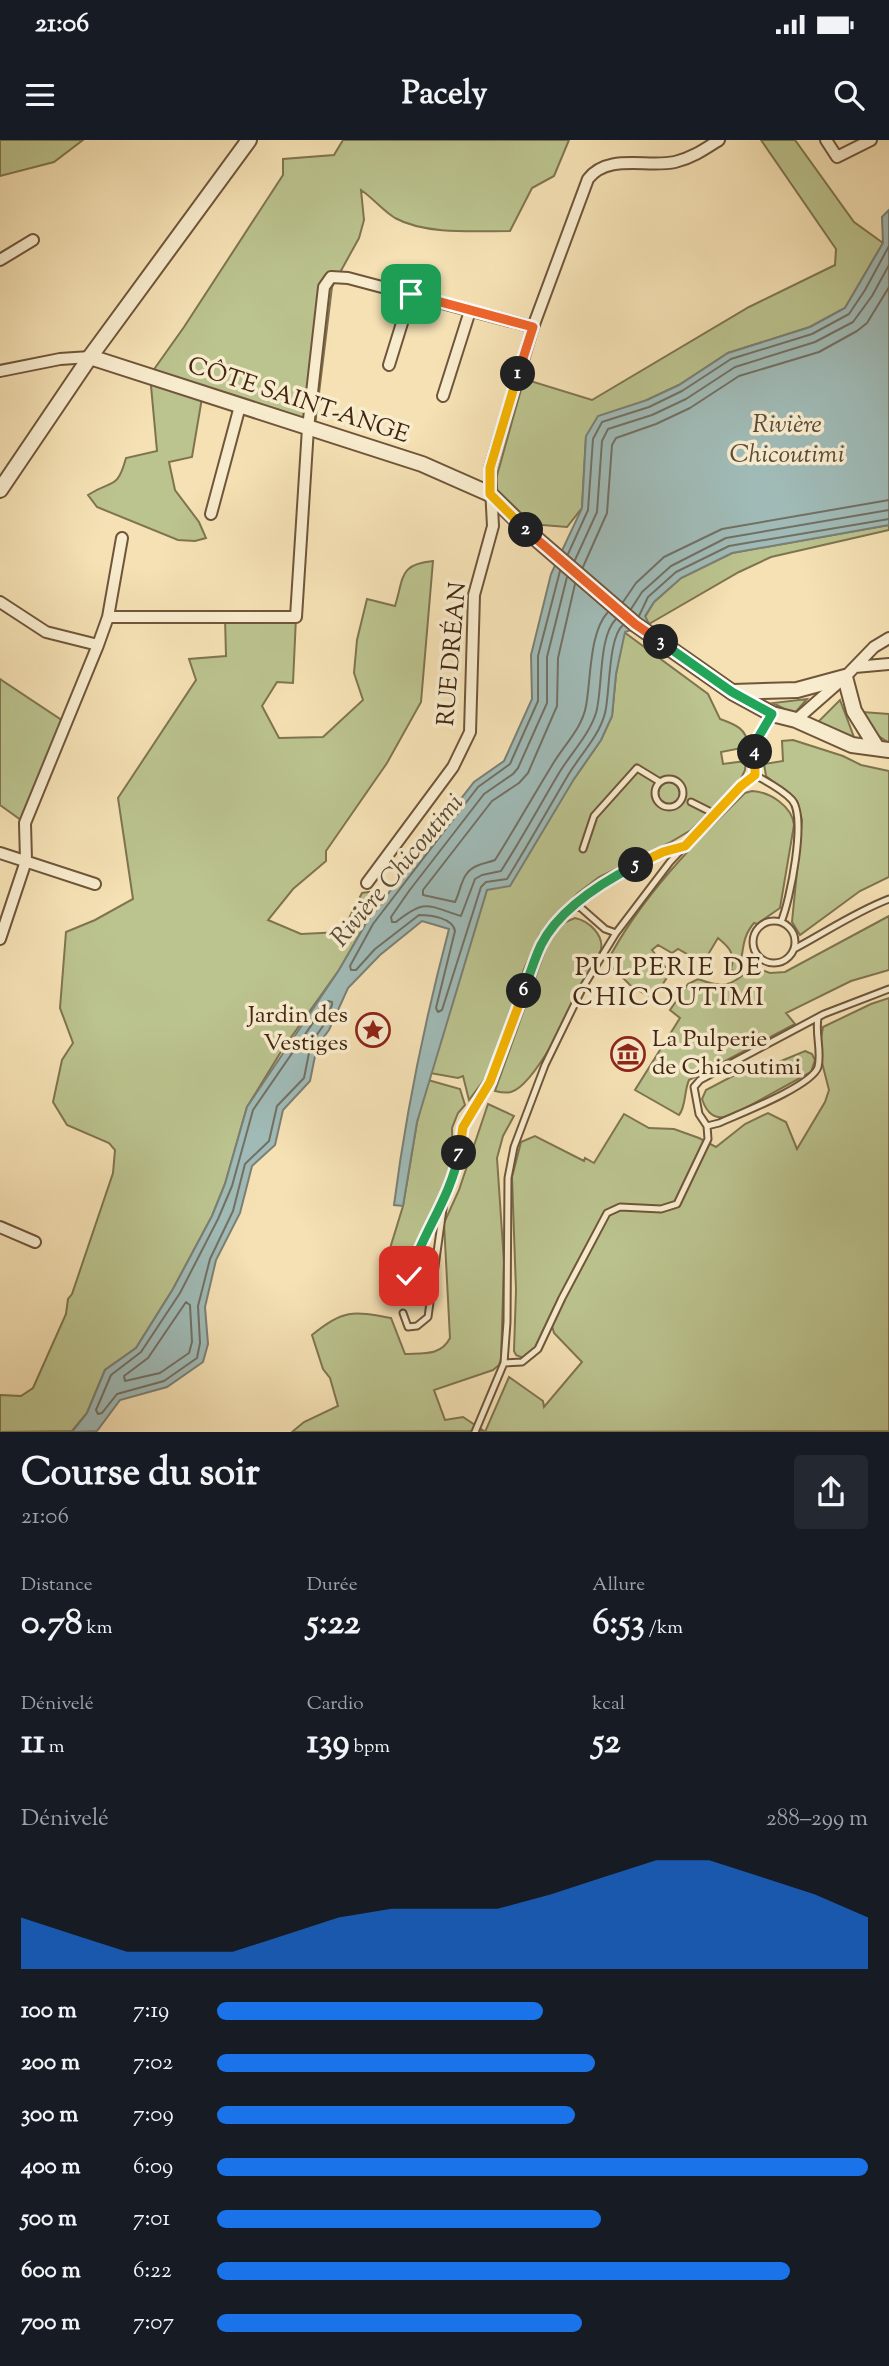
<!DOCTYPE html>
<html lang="fr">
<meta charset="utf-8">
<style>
body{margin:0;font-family:"Sorts Mill Goudy",serif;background:#242831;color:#f1f3f6;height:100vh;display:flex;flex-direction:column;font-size:26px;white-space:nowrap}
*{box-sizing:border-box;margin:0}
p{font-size:23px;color:#9ea1a6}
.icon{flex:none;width:38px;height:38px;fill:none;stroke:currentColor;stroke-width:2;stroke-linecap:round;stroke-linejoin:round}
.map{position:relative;height:1292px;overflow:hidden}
.details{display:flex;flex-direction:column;background:#171b24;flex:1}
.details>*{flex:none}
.pin{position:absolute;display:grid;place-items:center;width:60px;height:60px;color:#fff;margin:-30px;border-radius:14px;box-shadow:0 4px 10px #0006}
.km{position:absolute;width:35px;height:35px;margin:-18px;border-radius:50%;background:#222;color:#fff;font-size:19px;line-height:35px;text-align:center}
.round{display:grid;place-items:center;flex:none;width:74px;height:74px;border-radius:7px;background:#242831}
.overview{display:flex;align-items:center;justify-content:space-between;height:119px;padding:0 21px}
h1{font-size:38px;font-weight:700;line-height:52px}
.metrics{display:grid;grid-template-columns:repeat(3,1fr);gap:10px;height:119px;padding:7px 21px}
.metrics div{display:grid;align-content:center}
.metrics b{font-size:35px;font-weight:700}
.metrics small{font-size:19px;font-weight:400}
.metrics p{font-size:19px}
.chart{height:196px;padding:14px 21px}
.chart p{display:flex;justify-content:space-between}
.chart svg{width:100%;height:126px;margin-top:7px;fill:#1a73e8;opacity:.7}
ul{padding:0 21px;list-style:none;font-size:23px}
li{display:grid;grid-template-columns:112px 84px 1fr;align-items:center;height:52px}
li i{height:18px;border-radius:9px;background:#1a73e8}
.status{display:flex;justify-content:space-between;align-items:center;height:49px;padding:0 35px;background:#171b24;direction:ltr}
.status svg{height:19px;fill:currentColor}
header{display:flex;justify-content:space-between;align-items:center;height:91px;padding:0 21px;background:#171b24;font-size:32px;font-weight:700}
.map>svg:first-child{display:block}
.green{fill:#bbc38e;stroke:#7f7450;stroke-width:2}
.water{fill:#a0bbb7;stroke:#7b7f75;stroke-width:2}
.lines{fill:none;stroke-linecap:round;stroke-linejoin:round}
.shore{stroke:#727064;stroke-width:2}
.service-casing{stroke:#70553a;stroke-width:9}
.minor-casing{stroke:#70553a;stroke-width:14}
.tertiary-casing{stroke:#70553a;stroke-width:18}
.service{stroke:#f8ecce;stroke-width:5}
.minor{stroke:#f8ecce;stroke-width:10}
.tertiary{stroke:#f8ecce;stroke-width:14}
.split-1-casing{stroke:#fff;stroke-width:14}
.split-2-casing{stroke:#fff;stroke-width:14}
.split-3-casing{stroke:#fff;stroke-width:14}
.split-4-casing{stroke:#fff;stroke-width:14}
.split-5-casing{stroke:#fff;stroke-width:14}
.split-6-casing{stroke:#fff;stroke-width:14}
.split-7-casing{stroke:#fff;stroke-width:14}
.split-8-casing{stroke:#fff;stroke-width:14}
.split-1{stroke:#f0652b;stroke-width:9}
.split-2{stroke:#f5b400;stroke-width:9}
.split-3{stroke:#f0652b;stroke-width:9}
.split-4{stroke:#22a559;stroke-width:9}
.split-5{stroke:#f5b400;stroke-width:9}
.split-6{stroke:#22a559;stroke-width:9}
.split-7{stroke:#f5b400;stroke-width:9}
.split-8{stroke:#22a559;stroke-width:9}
.labels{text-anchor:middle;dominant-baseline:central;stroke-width:7;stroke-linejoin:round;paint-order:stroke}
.street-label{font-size:24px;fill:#432611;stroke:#f8ecce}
.poi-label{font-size:24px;fill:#432611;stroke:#f8ecce;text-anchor:end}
.water-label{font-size:26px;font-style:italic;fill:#5a4b3a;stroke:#f8ecce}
.neighbourhood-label{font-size:26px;letter-spacing:2px;fill:#432611;stroke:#f8ecce}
</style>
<div class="status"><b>21:06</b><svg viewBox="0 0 49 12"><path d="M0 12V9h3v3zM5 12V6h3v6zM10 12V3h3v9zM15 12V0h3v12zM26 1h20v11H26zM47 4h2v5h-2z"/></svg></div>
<header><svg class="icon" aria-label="menu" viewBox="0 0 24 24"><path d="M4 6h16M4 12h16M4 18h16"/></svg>Pacely<svg class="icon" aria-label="search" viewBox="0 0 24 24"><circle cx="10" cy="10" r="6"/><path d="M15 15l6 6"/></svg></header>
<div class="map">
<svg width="889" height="1292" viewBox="0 0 889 1292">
<rect width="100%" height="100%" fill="#f5e1b4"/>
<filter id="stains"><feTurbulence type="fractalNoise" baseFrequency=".00286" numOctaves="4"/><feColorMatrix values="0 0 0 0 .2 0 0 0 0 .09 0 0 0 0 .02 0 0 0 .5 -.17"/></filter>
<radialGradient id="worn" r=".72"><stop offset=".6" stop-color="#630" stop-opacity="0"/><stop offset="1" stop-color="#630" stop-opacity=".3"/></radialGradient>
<path class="green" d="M0 0H83L54 22 0 36Z
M343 0H569L554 36 532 48 510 91C476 91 426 95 395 78 383 71 373 58 361 50L364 80 359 98 332 147 315 286 203 252 192 317 169 322 175 350 199 382 206 398 195 401 178 400 97 367 88 355C112 339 117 351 126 318L157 311 150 235 184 187 283 35V19L334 15Z
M761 0H795L854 82 883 103 845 168 810 187 728 213 679 245 647 260 586 296 582 368 567 387 530 384 504 361 494 346 524 239 592 260 749 167 835 125 836 109Z
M889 385V390L771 417 739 432 649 484 645 477 654 462 681 438 732 413Z
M433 421 421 562 387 623 326 711V721L293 749 268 780 301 794 342 792 362 753 369 752 368 780 339 830 282 910 247 967 225 1044 212 1076 173 1149 136 1208 105 1230 87 1273 72 1291 0 1292V1255L21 1256 33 1248 66 1174 68 1159 72 1154 113 1033 115 1010 109 1003 67 985 53 962 62 920 73 903 60 868 66 792 95 780 133 759 118 658 196 540 189 519 226 516 225 478 296 477 293 543 277 542 262 566 279 598 323 597 363 560 354 533 357 500 367 459 395 466C404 437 399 424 433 421Z
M624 492 708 554 720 579C734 584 749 589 747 607L721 612 723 624 746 621 745 630 740 641 691 690 669 703 599 737 578 753 540 794 524 829 493 928 469 960 463 936 458 938 430 933 487 749 574 639 601 600 612 576 616 534Z
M0 539 66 583 25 683 0 665Z
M807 559 794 574 773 563Z
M840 560 854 597 817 583Z
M862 572 889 574V603L877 595Z
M793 600 843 616 861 625 889 631V737L860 751 800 795 792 782 802 680 797 661 766 636 764 624 783 621 782 601Z
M752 651C770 652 792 666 794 685L780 768 757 784 754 783C741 798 744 812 739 830L735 833 731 829C736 814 729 807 718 798L703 823 678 809 672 813 658 805 652 810 670 833 653 859 630 845 607 822C640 758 694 703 745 653Z
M889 776V830L851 841 786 873 795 884 689 940C684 951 686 967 679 975L635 950 680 878 670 870 688 844 698 839C727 850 730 845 753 827L770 833 785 832Z
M575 778C589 781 604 795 601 810 586 839 539 944 511 952 507 953 499 952 495 951L548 802 563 783Z
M889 858V1291L485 1292 509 1237 543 1261 544 1267 582 1222 554 1193 550 1179 534 1210 523 1218 516 1215 514 1211 516 1150 512 1037 521 1002 535 996 584 1021 585 1018 594 1023 624 974 649 988 674 989 699 998 716 1007 745 984 768 973 786 982 797 1009 825 962 829 950 819 911 823 887 871 864Z
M805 911 812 914 815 920 811 932 729 977C714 979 707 974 702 959L706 950 748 928 756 936 772 930 776 923Z
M428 940 460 949 465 965 458 973 452 988 453 1029 435 1081 426 1092 409 1136 418 1139 380 1141 403 1066 417 982Z
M488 964 514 976 503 996 497 1018 504 1122 501 1219 499 1225 493 1230 434 1250 445 1280 463 1277 484 1291 292 1292 304 1282 338 1266 330 1238 323 1229 312 1195C343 1169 353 1171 391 1178L405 1214C423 1213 441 1216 450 1198L444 1083 459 1050Z"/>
<path class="water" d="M889 70V385L732 413 681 438 654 462 645 476 649 484 625 492 616 534 612 576 601 600 574 639 510 746 487 750 417 982 403 1066 394 1065C406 971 425 880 449 789L422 781 380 815 348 848 329 890 317 906 310 941 283 970 275 1005 252 1026 240 1073 216 1120 205 1167 208 1204 203 1222 167 1247 120 1260 97 1291 72 1292 87 1273 105 1230 136 1208 173 1149 212 1076 225 1044 247 967 339 830 368 780 382 763 396 742 474 642 504 621 532 559 531 515 551 434 582 368 586 296 598 276 647 260 679 245 728 213 810 187 845 168 883 103 882 77Z"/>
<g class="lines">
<path class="shore" d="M568 414 588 370 593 299 602 282 649 267 682 251 731 219 812 194 849 174 865 150 889 106
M575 420 597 372 602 301 608 289 652 275 686 259 735 227 815 202 853 182 872 156 889 125
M583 427 607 373 612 305 616 298 656 284 690 268 739 236 819 212 857 191 867 183 889 147
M560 431 538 516V561L510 624 478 647 373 784 350 826 351 830H356L375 809 419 775C431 775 453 778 455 791L436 868 438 872 442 870 481 747 486 742 507 739C528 705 547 671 567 637 579 616 599 597 605 573 610 554 608 497 623 485
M567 437 547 517V563L518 628 513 634 484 654 409 751 391 777 392 782H396C426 758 428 766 461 776L475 739 482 735 501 731C522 698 540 665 559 633 571 613 589 595 596 573 603 549 598 497 616 479
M575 444 558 518 557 566 528 633 519 643 492 661 423 750V755L455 762C462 748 461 731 479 725 484 723 490 722 495 720 514 690 532 658 551 627 562 607 582 589 586 566 591 540 589 492 608 472
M623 462 636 443 664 417 722 389 889 360
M631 469 642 452 671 426 726 398 889 370
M639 476 648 457 676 432 729 406 889 379
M328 861 332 862V865L323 886 311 903 304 938 277 966 269 1001 245 1024 233 1071 210 1119 198 1166 200 1203 197 1218 164 1241 117 1254 102 1273 98 1274 96 1270 111 1235 141 1212 180 1153 218 1079 232 1046 253 970Z
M186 1162 190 1165 192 1202 189 1213 160 1233 125 1241 124 1236 148 1218Z"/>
<g class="service-casing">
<path id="service" d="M755 635C767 642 782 649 792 660 807 677 790 761 781 782
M655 653a14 14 0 1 1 28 0a14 14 0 1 1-28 0Z
M691 662 715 674
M583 709 594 676 637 628 660 642
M574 766C609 741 643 717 684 706
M753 802a21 21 0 1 1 42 0a21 21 0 1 1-42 0Z
M794 809C826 792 855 772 889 759
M818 878C815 894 822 912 818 927 812 946 739 974 719 983L707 986 699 974 694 947 700 940 824 874 889 849
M707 986 708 999 677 1064 661 1069 620 1067 607 1073 562 1158 538 1209 522 1222 504 1223 507 1182 508 1038 514 1007 545 925 583 847 616 793 670 722 741 646 755 635V603L772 574
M409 1136 414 1119 456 1028 463 987 490 942 541 805 556 783 572 768 580 767 605 789 616 793
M403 1173 408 1187 417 1186 428 1177 444 1062
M475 1292 504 1223"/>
</g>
<g class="minor-casing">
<path id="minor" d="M826 0 837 17 871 0
M0 120 33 100
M389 225 411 154
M0 231 60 219 90 217
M443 256 470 171
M211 374 240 266
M0 462 46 492 98 505
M108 477H296L308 288 324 147 331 137 348 138 533 187
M855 527 889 524
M796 580 845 537 874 507 889 498
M0 713 95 744
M367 743 453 627 470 592 474 455 493 386 490 328 533 187 588 39C608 13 647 28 675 22 692 18 705 9 719 0
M0 799 26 721 25 683 98 505 108 477 122 398
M0 1087 35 1102"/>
</g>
<g class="tertiary-casing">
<path id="tertiary" d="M90 217 422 324 490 354 533 396 635 484 732 552 772 574 796 580 852 605 889 610
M0 350 90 217 249 0
M733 552 797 550 845 537 854 571 877 608"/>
</g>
<use href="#service" class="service"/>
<use href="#minor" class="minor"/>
<use href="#tertiary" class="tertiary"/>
</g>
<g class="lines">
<g class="split-1-casing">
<path id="split-1" d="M411 154 533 187 518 234"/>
</g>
<g class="split-2-casing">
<path id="split-2" d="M518 234 490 328V354L526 390"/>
</g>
<g class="split-3-casing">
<path id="split-3" d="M526 390 635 484 661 502"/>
</g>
<g class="split-4-casing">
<path id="split-4" d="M661 502 732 552 772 574 755 603V612"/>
</g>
<g class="split-5-casing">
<path id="split-5" d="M636 725 663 712 685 706 741 646 755 635V612"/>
</g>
<g class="split-6-casing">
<path id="split-6" d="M524 851C529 836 534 820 541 805 559 769 601 743 636 725"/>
</g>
<g class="split-7-casing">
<path id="split-7" d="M459 1013 463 987 490 942 524 851"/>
</g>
<g class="split-8-casing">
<path id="split-8" d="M409 1136C422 1094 451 1057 459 1013"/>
</g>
<use href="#split-1" class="split-1"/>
<use href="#split-2" class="split-2"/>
<use href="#split-3" class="split-3"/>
<use href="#split-4" class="split-4"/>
<use href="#split-5" class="split-5"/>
<use href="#split-6" class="split-6"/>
<use href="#split-7" class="split-7"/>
<use href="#split-8" class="split-8"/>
</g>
<defs>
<g id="sight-ring" transform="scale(1.75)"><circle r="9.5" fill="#f8ecce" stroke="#8f2418" stroke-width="1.5"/><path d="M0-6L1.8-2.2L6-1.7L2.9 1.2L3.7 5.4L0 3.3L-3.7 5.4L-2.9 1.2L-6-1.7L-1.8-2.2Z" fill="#8f2418"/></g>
<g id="museum-ring" transform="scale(1.75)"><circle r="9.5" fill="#f8ecce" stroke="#8f2418" stroke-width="1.5"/><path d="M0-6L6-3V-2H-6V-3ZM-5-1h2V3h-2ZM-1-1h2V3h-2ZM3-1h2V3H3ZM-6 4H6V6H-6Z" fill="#8f2418"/></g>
</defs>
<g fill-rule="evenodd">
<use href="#sight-ring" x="373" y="890"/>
<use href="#museum-ring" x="628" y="914"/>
</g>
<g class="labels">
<g class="street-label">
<text transform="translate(298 261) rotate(18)">CÔTE SAINT-ANGE</text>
<text transform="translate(453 514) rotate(-85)">RUE DRÉAN</text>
</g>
<g class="poi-label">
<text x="348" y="876">Jardin des<tspan x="348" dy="28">Vestiges</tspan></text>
<text x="652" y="900" text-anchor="start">La Pulperie<tspan x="652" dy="28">de Chicoutimi</tspan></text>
</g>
<g class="water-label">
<text x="787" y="285">Rivière<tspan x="787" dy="30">Chicoutimi</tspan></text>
<text transform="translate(398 731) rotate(-50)">Rivière Chicoutimi</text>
</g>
<g class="neighbourhood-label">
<text x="669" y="828">PULPERIE DE<tspan x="669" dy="30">CHICOUTIMI</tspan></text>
</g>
</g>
<rect width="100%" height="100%" filter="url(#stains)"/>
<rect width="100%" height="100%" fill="url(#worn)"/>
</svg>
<div class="pin" style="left:411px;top:154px;background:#1e9e55"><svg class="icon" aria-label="arrive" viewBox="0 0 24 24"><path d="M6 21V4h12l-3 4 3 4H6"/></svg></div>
<div class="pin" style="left:409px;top:1136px;background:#d93025"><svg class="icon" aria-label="check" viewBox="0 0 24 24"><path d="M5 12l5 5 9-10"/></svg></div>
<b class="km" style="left:518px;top:234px">1</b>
<b class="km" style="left:526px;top:390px">2</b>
<b class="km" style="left:661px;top:502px">3</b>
<b class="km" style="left:755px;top:612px">4</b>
<b class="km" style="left:636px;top:725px">5</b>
<b class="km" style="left:524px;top:851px">6</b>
<b class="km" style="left:459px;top:1013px">7</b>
</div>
<section class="details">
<div class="overview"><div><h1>Course du soir</h1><p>21:06</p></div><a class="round"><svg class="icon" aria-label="share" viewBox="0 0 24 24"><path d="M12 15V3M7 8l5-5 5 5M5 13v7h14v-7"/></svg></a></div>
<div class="metrics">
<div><p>Distance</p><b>0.78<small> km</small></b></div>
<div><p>Durée</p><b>5:22</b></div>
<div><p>Allure</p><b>6:53<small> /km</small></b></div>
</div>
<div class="metrics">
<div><p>Dénivelé</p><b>11<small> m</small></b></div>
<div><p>Cardio</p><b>139<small> bpm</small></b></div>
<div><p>kcal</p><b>52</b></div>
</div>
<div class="chart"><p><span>Dénivelé</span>288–299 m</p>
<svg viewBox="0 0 160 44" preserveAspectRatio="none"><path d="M0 44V26L10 32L20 38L30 38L40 38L50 32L60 26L70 23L80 23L90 23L100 18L110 12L120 6L130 6L140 12L150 18L160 26V44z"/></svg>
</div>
<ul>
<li><b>100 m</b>7:19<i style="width:50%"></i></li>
<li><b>200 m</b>7:02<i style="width:58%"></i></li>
<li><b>300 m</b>7:09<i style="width:55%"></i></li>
<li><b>400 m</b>6:09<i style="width:100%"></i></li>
<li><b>500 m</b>7:01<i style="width:59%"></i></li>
<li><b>600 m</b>6:22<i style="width:88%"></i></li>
<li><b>700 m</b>7:07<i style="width:56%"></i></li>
</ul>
</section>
